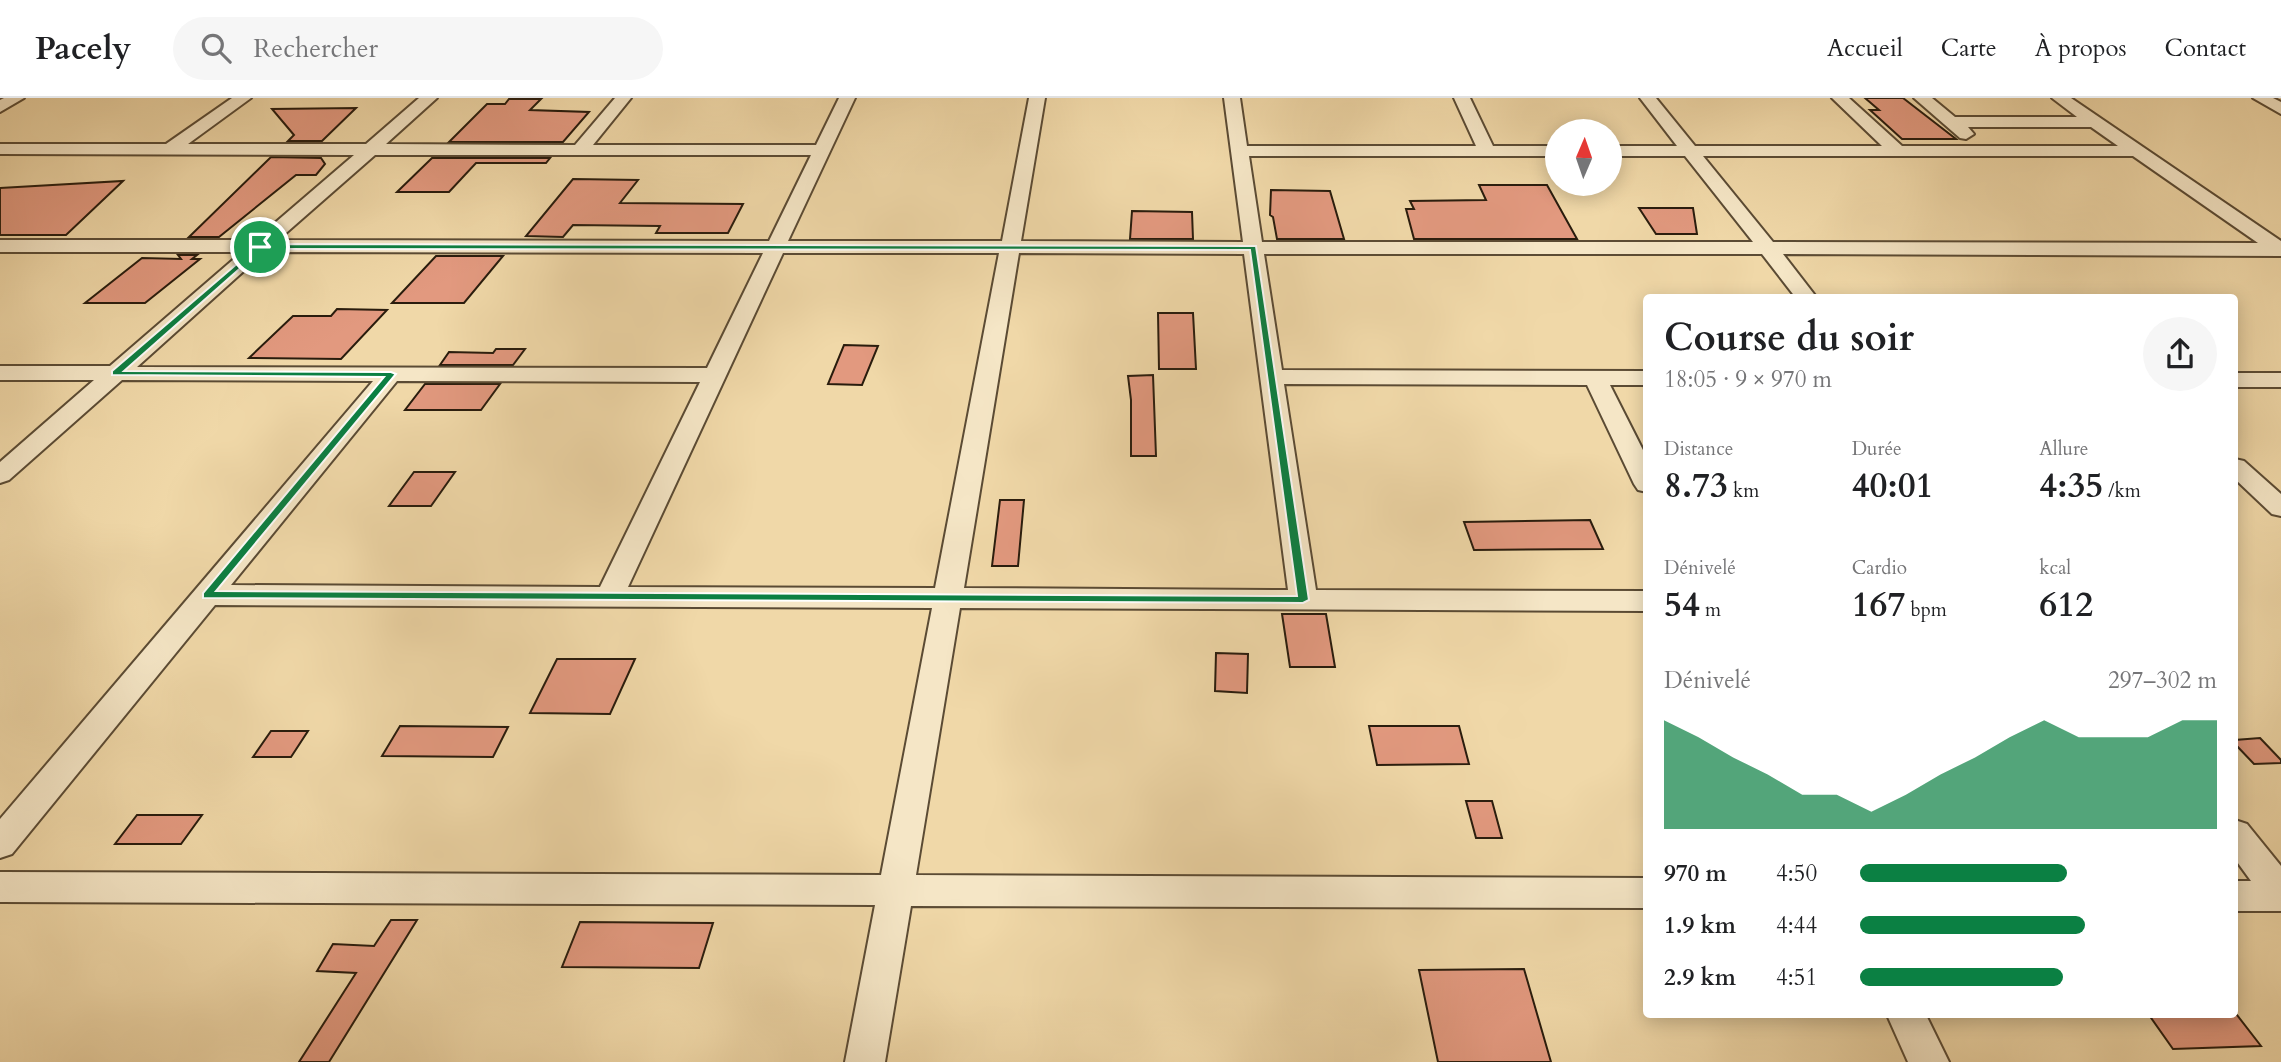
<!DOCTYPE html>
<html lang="fr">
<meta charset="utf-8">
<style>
body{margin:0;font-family:Cardo,serif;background:#f6f6f6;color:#202124;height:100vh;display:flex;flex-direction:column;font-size:26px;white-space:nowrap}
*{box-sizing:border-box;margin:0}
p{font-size:23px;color:#757577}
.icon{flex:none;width:38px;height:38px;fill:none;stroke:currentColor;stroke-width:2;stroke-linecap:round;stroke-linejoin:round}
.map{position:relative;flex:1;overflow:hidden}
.drawer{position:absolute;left:1643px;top:196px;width:595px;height:724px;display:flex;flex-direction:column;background:#fff;border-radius:7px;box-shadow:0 4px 18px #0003}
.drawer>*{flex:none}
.needle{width:46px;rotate:2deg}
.controls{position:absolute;left:1545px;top:21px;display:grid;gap:14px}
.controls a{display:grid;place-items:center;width:77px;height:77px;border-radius:50%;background:#fff;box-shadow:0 4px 18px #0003;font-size:35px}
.pin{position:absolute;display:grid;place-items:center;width:60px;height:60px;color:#fff;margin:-30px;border:4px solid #fff;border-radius:50%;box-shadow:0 2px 7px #0007}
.round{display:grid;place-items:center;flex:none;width:74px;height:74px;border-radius:37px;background:#f6f6f6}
.head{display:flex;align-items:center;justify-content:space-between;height:119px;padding:0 21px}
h1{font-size:38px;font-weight:800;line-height:52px}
.metrics{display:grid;grid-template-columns:repeat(3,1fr);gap:10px;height:119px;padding:7px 21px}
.metrics div{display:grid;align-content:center}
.metrics b{font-size:35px;font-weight:800}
.metrics small{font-size:19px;font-weight:400}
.metrics p{font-size:19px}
.chart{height:196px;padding:14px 21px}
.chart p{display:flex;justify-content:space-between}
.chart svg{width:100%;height:126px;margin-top:7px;fill:#0b8043;opacity:.7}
ul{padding:0 21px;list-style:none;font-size:23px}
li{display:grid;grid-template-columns:112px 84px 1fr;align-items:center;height:52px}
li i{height:18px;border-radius:9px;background:#0b8043}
header{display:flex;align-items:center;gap:42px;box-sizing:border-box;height:98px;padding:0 35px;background:#fff;border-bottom:2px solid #e0e0e0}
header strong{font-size:33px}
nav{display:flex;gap:38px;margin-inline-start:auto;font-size:24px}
.search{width:490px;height:63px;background:#f6f6f6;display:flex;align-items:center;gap:18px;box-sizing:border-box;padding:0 24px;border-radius:38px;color:#757577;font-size:26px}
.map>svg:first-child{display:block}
.building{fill:#e2997f;stroke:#291c0d;stroke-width:2}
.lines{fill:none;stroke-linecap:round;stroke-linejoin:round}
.minor-casing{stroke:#5b4b34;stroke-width:4}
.minor{fill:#f5e6c6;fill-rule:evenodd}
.route{fill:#0b8043;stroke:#fff;stroke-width:2;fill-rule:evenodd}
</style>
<header>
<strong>Pacely</strong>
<div class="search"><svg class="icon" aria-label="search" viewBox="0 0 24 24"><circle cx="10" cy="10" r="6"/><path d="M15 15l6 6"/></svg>Rechercher</div>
<nav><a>Accueil</a><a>Carte</a><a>À propos</a><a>Contact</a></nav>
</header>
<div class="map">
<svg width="2281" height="964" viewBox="0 0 2281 964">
<rect width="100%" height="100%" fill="#f0d8a8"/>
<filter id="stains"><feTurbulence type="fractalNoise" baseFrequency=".00286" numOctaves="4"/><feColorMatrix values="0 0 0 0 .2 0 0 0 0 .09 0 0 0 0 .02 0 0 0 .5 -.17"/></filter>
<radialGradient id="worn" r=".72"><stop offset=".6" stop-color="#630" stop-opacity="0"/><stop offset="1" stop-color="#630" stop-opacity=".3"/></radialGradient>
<path class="building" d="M1865 0H1903L1956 41H1902L1870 12H1879Z
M509 1H541L530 12 589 14 563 44H449L487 6H505Z
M356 10 322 43H288L294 37 272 11Z
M271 59 321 60 325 66 316 77H296L219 139H189Z
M432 60H550L546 65H476L449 94H397Z
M573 81 638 82 620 105 743 106 728 135H656L660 128 573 127 563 139 526 138Z
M123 83 66 137H0V90Z
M1479 87H1547L1577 141H1414L1406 111H1414L1410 103 1486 102Z
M1271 92 1330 93 1344 141H1277L1273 119 1270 117Z
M1639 110H1693L1697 136H1656Z
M1132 113 1192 114 1193 141H1130Z
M178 157H197L192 161H200L145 205H85L142 160 181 161Z
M436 158H503L464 205H392Z
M337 211 387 212 341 261 249 260 293 218H331Z
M1158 215H1193L1196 271H1159Z
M844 247 878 248 862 287 828 286Z
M496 251H525L513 267H440L449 254 493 255Z
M1153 277 1156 358H1131V302L1128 278Z
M425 286H500L481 312H405Z
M414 374H455L431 408H389Z
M1000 402H1024L1018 468H992Z
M1590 422 1603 451 1474 452 1464 424Z
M1282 516H1326L1335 569H1290Z
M1216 555 1248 556 1247 595 1215 593Z
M557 561H635L610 616 530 615Z
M400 628 508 629 493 659 382 658Z
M1369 628H1459L1469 666 1377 667Z
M271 633H308L291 659H253Z
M2260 640 2281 662V665L2254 666 2235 646V642Z
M1466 703H1492L1502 740H1476Z
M137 717H202L181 746H115Z
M391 822H417L329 964H299L356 875 317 873 333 846 374 848Z
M580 824 713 825 699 870 562 869Z
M1524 871 1551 964H1438L1419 872Z
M2149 917H2237L2261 948 2173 951Z"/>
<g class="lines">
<g class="minor-casing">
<path id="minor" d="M4 0H24L0 14V2Z
M232 0H251L188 46H366L419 0H437L386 46 575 47 615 0H631L593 47H816L839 0H855L788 143H1002L1029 0H1045L1021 143 1243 144 1224 0H1240L1247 48H1476L1454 0H1470L1493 48H1558V58H1249L1262 144H1753L1685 58H1610V48H1677L1640 0H1656L1695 48H1882L1832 0H1849L1902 48H2118L2091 29H1968L1974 36 1966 41 1960 40 1914 0H1932L1955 19H2077L2052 0H2071L2281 143V158L1783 156 1817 200H1796L1762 156H1264L1282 272 1647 273V287H1610L1647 360V394L1638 392 1634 386 1587 287 1284 286 1316 492 1647 493V513L960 510 916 777 1647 780V810L911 808 885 964H845L875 807 0 804V774L881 777 932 510 215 507 12 756 0 760V721L373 283 122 282 9 382 0 385V364L94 282H0V268H110L242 154H0V142H255L354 57 0 56V46H166ZM375 57H811L769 143 278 142ZM1703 58H2133L2258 145 1773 144ZM265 154 763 155 707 270 137 269ZM783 155H999L935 490 628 489ZM1019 155 1244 156 1288 492 964 490ZM397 283 700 284 600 489 231 487Z
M2253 0H2273L2281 4V16Z
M2235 275H2281V289H2235Z
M2235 361 2244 363 2281 396V418L2272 416 2235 381Z
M2235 722 2247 726 2281 768V813H2235V783H2251L2235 761Z
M1887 917H1926L1949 964H1908Z"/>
</g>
<use href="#minor" class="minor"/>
</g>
<path class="route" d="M260 146 1256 148 1309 502 1303 505 203 500V495L384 279 112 277V273ZM262 151 1250 152 1297 498 216 493 396 276 391 274 124 273Z"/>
<rect width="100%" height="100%" filter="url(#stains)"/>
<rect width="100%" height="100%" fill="url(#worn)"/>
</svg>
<div class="controls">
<a><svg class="needle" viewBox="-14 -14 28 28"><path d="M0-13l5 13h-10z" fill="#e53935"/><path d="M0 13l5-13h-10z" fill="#757577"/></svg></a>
</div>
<div class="pin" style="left:260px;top:149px;background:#1e9e55"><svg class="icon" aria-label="arrive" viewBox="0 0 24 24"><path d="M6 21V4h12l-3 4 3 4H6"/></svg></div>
<section class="drawer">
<div class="head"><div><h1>Course du soir</h1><p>18:05 · 9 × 970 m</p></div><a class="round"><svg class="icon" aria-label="share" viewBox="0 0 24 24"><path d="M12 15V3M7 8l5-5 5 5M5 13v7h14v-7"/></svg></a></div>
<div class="metrics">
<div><p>Distance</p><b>8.73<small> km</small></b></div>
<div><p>Durée</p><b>40:01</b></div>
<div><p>Allure</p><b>4:35<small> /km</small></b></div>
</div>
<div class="metrics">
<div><p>Dénivelé</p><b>54<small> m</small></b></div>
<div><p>Cardio</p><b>167<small> bpm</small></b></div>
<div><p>kcal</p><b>612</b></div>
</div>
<div class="chart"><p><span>Dénivelé</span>297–302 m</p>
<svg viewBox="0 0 160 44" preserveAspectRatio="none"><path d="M0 44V6L10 12L20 19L30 25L40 32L50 32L60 38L70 32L80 25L90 19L100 12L110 6L120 12L130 12L140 12L150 6L160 6V44z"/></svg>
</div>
<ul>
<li><b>970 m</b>4:50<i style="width:58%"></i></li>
<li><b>1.9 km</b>4:44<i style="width:63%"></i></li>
<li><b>2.9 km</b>4:51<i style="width:57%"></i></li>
</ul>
</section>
</div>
